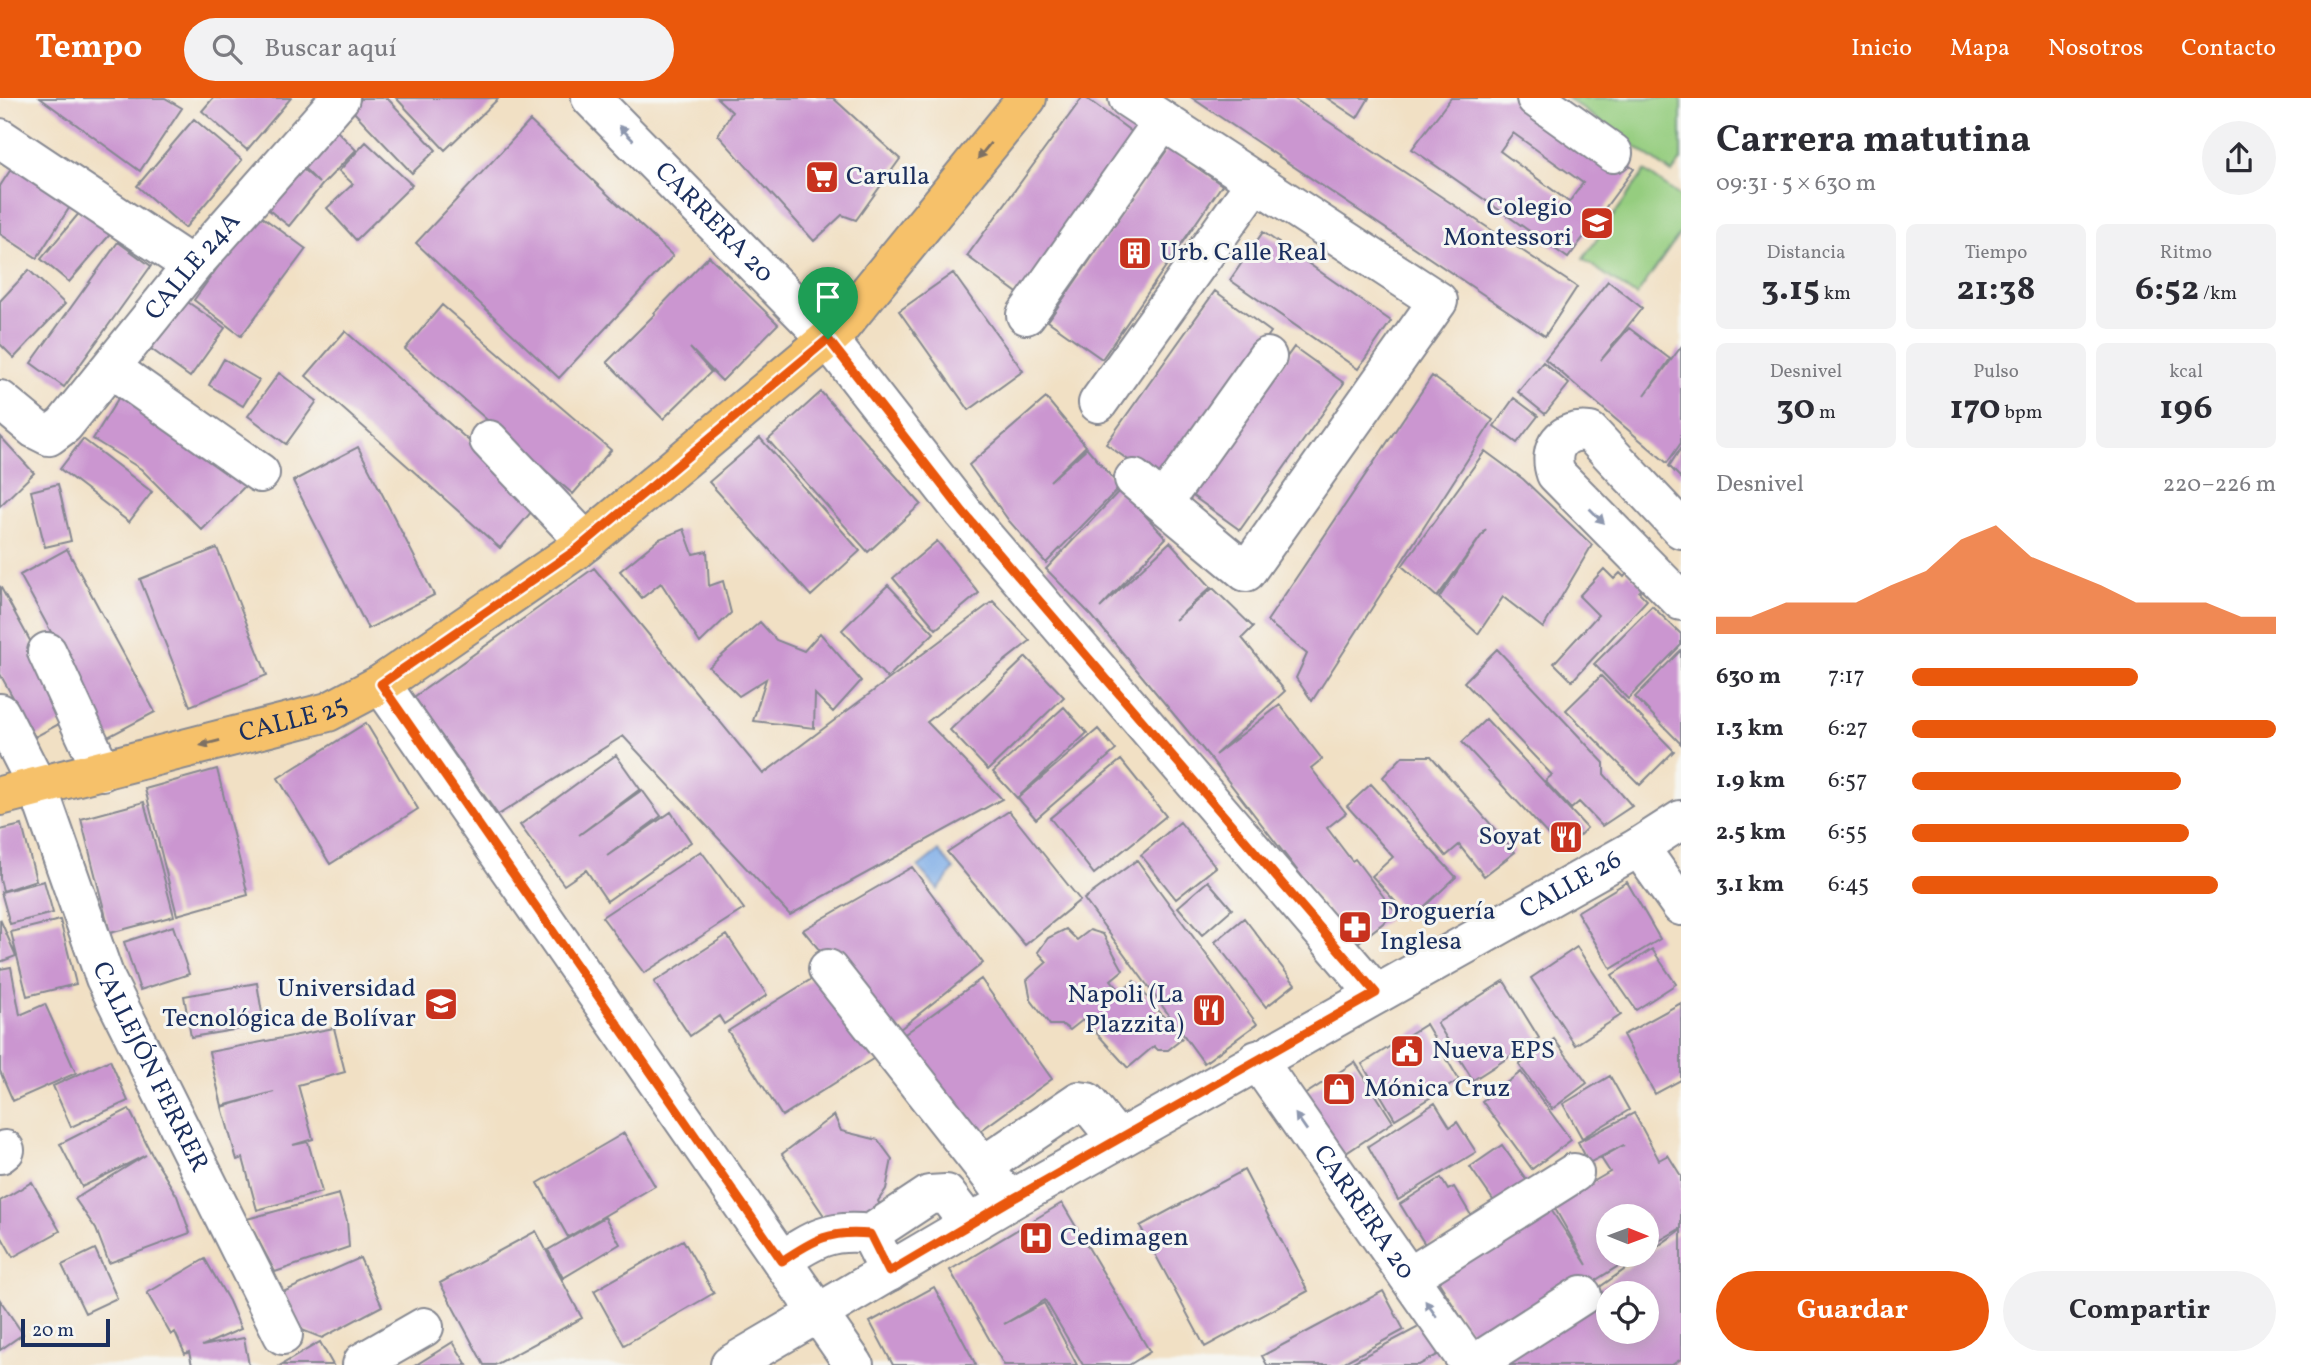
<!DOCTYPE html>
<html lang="es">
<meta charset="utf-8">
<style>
body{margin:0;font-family:Vollkorn,serif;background:#f2f2f3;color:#2b2b33;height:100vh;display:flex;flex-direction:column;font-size:26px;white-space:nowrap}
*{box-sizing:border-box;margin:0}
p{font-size:23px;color:#7c7c81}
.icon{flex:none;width:38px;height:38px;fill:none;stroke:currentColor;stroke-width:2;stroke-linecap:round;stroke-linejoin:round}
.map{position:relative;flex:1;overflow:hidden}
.panel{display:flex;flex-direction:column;background:#fff;width:630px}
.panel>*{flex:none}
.needle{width:46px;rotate:91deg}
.buttons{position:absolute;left:1596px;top:1106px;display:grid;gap:14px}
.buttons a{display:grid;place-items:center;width:63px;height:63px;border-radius:50%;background:#fff;box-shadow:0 4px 18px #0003;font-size:35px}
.scale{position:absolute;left:21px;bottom:18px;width:89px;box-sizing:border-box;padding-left:7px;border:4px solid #1b2f5e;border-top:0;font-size:19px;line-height:24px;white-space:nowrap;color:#1b2f5e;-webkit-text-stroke:5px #f6f6f2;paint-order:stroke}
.pin{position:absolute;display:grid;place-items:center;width:60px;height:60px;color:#fff;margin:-72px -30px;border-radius:50% 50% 50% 0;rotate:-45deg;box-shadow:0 0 7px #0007}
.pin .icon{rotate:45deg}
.round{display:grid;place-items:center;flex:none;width:74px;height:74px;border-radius:37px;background:#f2f2f3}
.overview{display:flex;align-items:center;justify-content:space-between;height:119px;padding:0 35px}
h1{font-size:38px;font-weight:700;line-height:52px}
.stats{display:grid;grid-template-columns:repeat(3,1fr);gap:10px;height:119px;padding:7px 35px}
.stats div{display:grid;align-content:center;border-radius:10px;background:#f2f2f3;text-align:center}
.stats b{font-size:35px;font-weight:700}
.stats small{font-size:19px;font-weight:400}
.stats p{font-size:19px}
.chart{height:196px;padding:14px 35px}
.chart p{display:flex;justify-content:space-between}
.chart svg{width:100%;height:126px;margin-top:7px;fill:#ea580c;opacity:.7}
.action{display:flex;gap:14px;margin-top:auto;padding:14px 35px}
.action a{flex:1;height:80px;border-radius:42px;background:#ea580c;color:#fff;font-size:28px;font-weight:700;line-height:80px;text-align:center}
.action a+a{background:#f2f2f3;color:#2b2b33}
ul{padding:0 35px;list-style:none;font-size:23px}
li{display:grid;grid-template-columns:112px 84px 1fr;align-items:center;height:52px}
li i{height:18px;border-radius:9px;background:#ea580c}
header{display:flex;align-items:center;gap:42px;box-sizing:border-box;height:98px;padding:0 35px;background:#ea580c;color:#fff}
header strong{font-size:33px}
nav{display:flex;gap:38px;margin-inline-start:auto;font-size:24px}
.search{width:490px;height:63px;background:#f2f2f3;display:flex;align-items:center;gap:18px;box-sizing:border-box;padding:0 24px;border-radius:38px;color:#7c7c81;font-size:26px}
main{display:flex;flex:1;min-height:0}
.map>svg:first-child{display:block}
.green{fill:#95cd7f;stroke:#587e6e;stroke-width:2}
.water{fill:#7cabe6;stroke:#4c6da2;stroke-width:2}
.building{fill:#cb96d0;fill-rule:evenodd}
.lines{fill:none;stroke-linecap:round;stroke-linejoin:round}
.minor-casing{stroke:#868891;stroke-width:42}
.major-casing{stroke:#868891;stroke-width:42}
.minor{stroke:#fff;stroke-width:38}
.major{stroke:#f6c16b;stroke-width:38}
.oneway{fill:#8d97ae}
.oneway2{fill:#7e7164}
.route-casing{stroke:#fff;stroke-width:14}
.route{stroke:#ea580c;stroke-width:9}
.labels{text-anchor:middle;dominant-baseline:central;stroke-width:6;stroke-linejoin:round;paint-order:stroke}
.poi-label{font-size:26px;fill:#1b2f5e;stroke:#f6f6f2;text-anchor:start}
.street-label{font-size:26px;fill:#1b2f5e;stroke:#f6f6f2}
</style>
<header>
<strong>Tempo</strong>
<div class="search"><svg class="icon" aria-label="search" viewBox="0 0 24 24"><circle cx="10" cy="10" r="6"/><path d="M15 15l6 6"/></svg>Buscar aquí</div>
<nav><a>Inicio</a><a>Mapa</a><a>Nosotros</a><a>Contacto</a></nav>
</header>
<main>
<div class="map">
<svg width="1681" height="1267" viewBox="0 0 1681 1267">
<rect width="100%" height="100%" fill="#f6f6f2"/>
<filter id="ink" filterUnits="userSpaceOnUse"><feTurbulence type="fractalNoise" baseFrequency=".0143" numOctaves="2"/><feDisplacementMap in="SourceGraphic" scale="14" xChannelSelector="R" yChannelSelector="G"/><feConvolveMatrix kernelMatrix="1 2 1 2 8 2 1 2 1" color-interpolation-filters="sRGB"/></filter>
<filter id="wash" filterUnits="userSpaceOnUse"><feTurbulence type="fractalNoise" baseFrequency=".00686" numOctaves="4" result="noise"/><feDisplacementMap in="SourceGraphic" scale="28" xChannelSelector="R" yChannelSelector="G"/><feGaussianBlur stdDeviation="1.57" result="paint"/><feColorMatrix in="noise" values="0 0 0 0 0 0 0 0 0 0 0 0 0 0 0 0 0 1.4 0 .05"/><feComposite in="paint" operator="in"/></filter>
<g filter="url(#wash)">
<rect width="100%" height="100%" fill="#f1e0c4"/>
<path class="green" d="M1567 0H1681V62L1672 75Z
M1645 73 1681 99V134L1636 198 1583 161Z"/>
<path class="water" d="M938 753 954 771 938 792 918 769Z"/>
<g id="blocks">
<path class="building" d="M40 0H165L182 10 140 73Z
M213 0H291L247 52 202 13Z
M362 0H387L436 52 412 75 351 11Z
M396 0H499L445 52Z
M717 0H833L900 61 856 122 842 117 814 143 718 37 732 14Z
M1082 0H1086L1136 37 1020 197 967 158Z
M1192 0H1293L1577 189 1545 238Z
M1327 0H1369L1357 20Z
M1451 0H1530L1634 71 1568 160 1412 51ZM1513 35 1583 85 1569 104 1500 53Z
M194 21 242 62 185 130 137 88Z
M530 23 673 158 559 280 416 145Z
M337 33 356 52 322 87 289 128 264 108 298 67 319 85 302 68Z
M366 44 412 87 356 142 327 110 353 86 339 73Z
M1168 49 1222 87 1102 261 1048 223Z
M15 65 73 104 37 160 0 136V88Z
M85 108 113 133 69 184 41 161Z
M257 115 306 151 241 238 194 202Z
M1263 134 1391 223 1358 271 1230 182Z
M118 144 151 168 64 289 31 265Z
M709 158 778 226 722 283 690 250 711 274 663 321 607 264 655 216 654 215Z
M29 172 65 206 14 260 0 246V203Z
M953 175 1023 273 969 312 899 213Z
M1608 183 1642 210 1601 262 1629 230 1670 261 1645 297 1681 249V345L1667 365 1545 261Z
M1215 193 1271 234 1162 386 1106 346Z
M182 200 225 230 190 279 147 248Z
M442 207 611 352 573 396 405 251Z
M345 233 539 405 500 450 306 278Z
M1294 249 1344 285 1240 432 1190 396Z
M224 261 259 282 243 308 209 287Z
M1543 264 1569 286 1545 316 1518 294Z
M279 275 317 303 286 346 248 318Z
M1432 278 1493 322 1312 603 1296 580 1307 556 1267 523Z
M124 291 247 386 202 432 141 371 93 341Z
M821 294 921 406 868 454 768 342Z
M1046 300 1086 348 1050 383 1087 350 1120 389 1046 465 1009 423 969 367Z
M1514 300 1538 318 1517 345 1494 328Z
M0 338 34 375 0 408Z
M760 340 860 453 811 498 709 384Z
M83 341 152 394 129 424 60 371Z
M358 349 434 497 368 531 293 383Z
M1681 350V380L1669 368Z
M1485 353 1523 381 1592 447 1543 530 1503 499 1478 536 1439 500 1486 431 1437 499 1402 468Z
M58 386 71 443 45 449 31 393Z
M1121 391 1166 440 1100 510 1170 444 1211 489 1175 522 1213 490 1253 529 1242 540 1285 593 1215 657 1280 607 1322 661 1311 670 1346 715 1327 730 1352 763 1355 761 1396 815 1355 847 1211 661 1092 518 1046 471Z
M684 431 693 456 707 453 709 488 723 483 731 515 700 545 661 485 642 500 620 473 659 441Z
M937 443 979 495 936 531 893 480Z
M217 450 267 577 190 608 140 481Z
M67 451 155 614 108 639 20 477Z
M594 470 763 676 993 503 1030 543 927 624 1002 701 790 817 623 638 498 717 414 599Z
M1604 471 1614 481 1620 475 1624 479 1628 474 1644 488 1639 494 1647 502 1572 583 1554 565 1598 517 1579 498Z
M888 487 934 535 887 580 842 532Z
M0 488 72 619 35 639 0 576Z
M1652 508 1681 536V547L1628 601 1594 566Z
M760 524 776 542 804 553 820 535 861 583 833 614 815 596 814 630 753 623 766 581 739 598 709 569Z
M1497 551 1604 665V676L1632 708 1602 728 1579 704 1571 711 1545 683 1552 677 1464 584Z
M1681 552V646L1635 599Z
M1026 559 1064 599 988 672 950 632Z
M1601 578 1674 653 1640 687 1566 612Z
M1064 609 1087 635 1017 700 993 674Z
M1486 621 1587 730 1563 753 1462 644Z
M366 625 418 711 330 766 278 680Z
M1098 631 1116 652 1036 721 1018 700Z
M616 657 640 691 579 737 642 692 661 718 607 758 671 714 691 744 607 803 586 772 564 787 520 727Z
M1403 658H1431L1515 754 1484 778 1459 747 1446 758 1383 679Z
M1121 662 1166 718 1094 776 1050 720Z
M217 671 248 797 177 817 145 691Z
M1371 686 1456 779 1411 821 1372 778 1393 759 1347 708Z
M144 704 174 818 110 835 81 721Z
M1009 713 1080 802 1025 847 947 754Z
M1180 724 1216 769 1176 801 1141 757Z
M22 727 36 782 3 793 0 781V732Z
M701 753 744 811 644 875 602 819Z
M1137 762 1257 926 1204 965 1084 801Z
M912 769 983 865 890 939 803 832Z
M44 783 53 815 10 826 1 794Z
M1208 783 1232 811 1202 837 1178 809Z
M1627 784 1660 841 1611 871 1577 814Z
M1244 820 1295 886 1266 909 1215 844Z
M0 821 16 858 0 864Z
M60 822 76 886 27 898 11 834Z
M173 828 189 876 140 892 124 844Z
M1066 831 1077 842 1090 832 1103 836 1123 872 1111 882 1121 894 1134 883 1182 941 1168 952H1158L1154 948 1128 970 1084 921 1070 932 1063 927H1050L1031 902 1027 882 1047 864 1038 854 1048 840Z
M727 837 767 897 724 926 719 918 690 938 654 884Z
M1577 849 1621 917 1575 947 1531 880Z
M1652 851 1676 886 1636 912 1612 877Z
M11 869 20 917 45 906 76 975 13 1003 0 973V871Z
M823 874 876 959 782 1018 728 933Z
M981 881 1052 981 969 1041 898 941Z
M1504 883 1539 940 1473 982 1437 925Z
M257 885 264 927 191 939 184 898Z
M1681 905V982L1655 996 1623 937Z
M1426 926 1459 982 1395 1021 1362 966Z
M334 930 345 974 298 987 313 1041 293 1047 308 1044 322 1094 257 1112 243 1060 237 1062 222 1009 274 994 222 1008 209 954Z
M1554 941 1587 985 1552 1011 1519 967Z
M110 962 128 1003 71 1029 53 988Z
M1355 964 1393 1024 1340 1059 1301 999Z
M1521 974 1571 1042 1532 1071 1482 1003Z
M1610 978 1629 1012 1582 1040 1563 1006Z
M1435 1005 1450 1029 1457 1024 1476 1054 1398 1102 1368 1048Z
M129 1011 151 1055 177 1098 190 1135 109 1165 96 1131 75 1101 146 1057 82 1089 60 1046Z
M1634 1015 1659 1062 1668 1057 1681 1078V1130L1647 1150V1118H1608V1157H1636L1482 1253 1435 1178 1548 1107 1587 1167 1553 1107 1610 1074 1601 1060 1624 1047 1589 1065 1578 1044Z
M834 1017 841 1033 878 1042 892 1061 886 1091 878 1103 885 1117 829 1125 782 1056Z
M624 1035 655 1088 568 1139 538 1085Z
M1502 1047 1530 1087 1498 1109 1470 1069Z
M1244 1072 1308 1193 1205 1249 1140 1128Z
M1441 1080 1448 1092 1454 1089 1472 1119 1426 1148 1400 1106Z
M32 1084 60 1133 13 1159 0 1136V1103Z
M339 1096 347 1123 349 1149 275 1174 247 1121Z
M1062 1105 1150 1254 1129 1267H1083L1045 1202 1004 1226 1044 1205 1077 1267H1004L950 1172Z
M605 1119 620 1146 563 1180 548 1152Z
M1681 1132V1261L1672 1267H1501L1497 1261ZM1608 1195H1647V1234H1608Z
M536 1133 582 1220 495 1267H484L440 1185Z
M683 1142 714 1195 624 1247 594 1193Z
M95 1151 117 1200 85 1215 62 1167Z
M360 1160 382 1208 322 1240 302 1232 283 1194Z
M205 1161 229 1203 241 1231 202 1248 244 1240 249 1267H192L189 1254 185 1256 175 1234 171 1237 147 1195Z
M934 1189 958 1233 976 1267H893L870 1224Z
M1383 1193 1404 1232 1339 1267H1267L1262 1258Z
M0 1202 23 1236 0 1252Z
M1428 1224 1443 1254 1419 1267H1347Z
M320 1244 333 1267H281Z
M453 1244 467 1267H416Z"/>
</g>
</g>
<g filter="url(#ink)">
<use href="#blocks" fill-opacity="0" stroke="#868891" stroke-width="2"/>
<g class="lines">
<g class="minor-casing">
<g id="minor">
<path id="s1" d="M591 0 828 241 963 414 1376 896"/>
<path d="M1128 0 1438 203 1246 474 1134 381"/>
<path d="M1536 0 1613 55"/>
<path d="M0 40 192 168"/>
<path d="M1026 217 1163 23"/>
<path d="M111 270 260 375"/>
<path id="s2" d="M0 302 35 331 49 338 64 327 192 168 340 0"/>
<path d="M1098 305 1256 84"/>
<path d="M489 342 586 444"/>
<path d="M1163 405 1267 259"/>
<path d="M1681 431 1590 334C1562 330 1547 350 1556 376L1681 503"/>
<path d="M47 554 102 673"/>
<path d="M381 586 854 1267"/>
<path id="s3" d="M0 615 38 690 105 880 283 1237"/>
<path d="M1639 749 1681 808"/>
<path d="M828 871 983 1068 1009 1103"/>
<path id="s4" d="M1257 962 1470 1267"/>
<path d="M0 1056 5 1052"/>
<path d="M983 1068 1079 1003 1087 1004 1117 1041"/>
<path d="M870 1136 929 1097 946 1096 969 1126"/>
<path d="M782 1162C814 1141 830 1131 870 1136L889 1174"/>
<path d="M1409 1179 1574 1075"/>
<path d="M362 1267 363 1264 424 1229"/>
<path id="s5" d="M730 1267 1009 1103 1639 749 1681 722"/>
<path d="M1473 1267 1582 1197"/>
</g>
</g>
<g class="major-casing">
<g id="major">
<path id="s6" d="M0 698 328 614 381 586 576 452 828 241 838 232 1027 0"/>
</g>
</g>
<use href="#minor" class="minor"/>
<use href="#major" class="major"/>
</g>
<defs><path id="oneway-solid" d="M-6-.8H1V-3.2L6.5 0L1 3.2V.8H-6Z" transform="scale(1.75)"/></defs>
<g class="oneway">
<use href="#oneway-solid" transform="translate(626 35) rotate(-134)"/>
<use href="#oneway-solid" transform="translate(1597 418) rotate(45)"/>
<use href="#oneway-solid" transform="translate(1301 1024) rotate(-125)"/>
<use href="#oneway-solid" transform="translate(1431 1211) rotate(-125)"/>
</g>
<g class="oneway2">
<use href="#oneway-solid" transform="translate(984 53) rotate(129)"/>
<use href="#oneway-solid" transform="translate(210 645) rotate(165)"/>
</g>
</g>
<g class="lines" filter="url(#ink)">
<g class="route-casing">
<path id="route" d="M828 241 963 414 1376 895 1009 1103 889 1174 870 1136C830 1132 815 1141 782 1163L381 586 576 452Z"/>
</g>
<use href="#route" class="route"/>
</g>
<defs>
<g id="supermarket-square" transform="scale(1.75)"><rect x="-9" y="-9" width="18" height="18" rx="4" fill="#c8321e" stroke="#f6f6f2"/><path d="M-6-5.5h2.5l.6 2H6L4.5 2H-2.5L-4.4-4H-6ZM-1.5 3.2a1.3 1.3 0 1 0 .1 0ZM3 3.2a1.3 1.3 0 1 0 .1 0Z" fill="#fff"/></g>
<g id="school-square" transform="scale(1.75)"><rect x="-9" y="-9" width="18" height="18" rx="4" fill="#c8321e" stroke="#f6f6f2"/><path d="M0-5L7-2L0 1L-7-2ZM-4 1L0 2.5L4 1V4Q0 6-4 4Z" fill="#fff"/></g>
<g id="building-square" transform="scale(1.75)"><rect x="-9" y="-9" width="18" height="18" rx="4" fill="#c8321e" stroke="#f6f6f2"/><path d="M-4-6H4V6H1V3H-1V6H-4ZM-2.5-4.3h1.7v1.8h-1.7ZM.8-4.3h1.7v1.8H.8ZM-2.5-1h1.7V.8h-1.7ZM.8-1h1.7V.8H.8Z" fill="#fff"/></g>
<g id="restaurant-square" transform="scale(1.75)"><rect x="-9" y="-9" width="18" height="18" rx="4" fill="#c8321e" stroke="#f6f6f2"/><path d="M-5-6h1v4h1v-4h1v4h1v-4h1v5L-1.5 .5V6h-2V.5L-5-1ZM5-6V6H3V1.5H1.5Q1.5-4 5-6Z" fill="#fff"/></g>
<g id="pharmacy-square" transform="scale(1.75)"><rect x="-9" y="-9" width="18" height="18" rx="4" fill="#c8321e" stroke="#f6f6f2"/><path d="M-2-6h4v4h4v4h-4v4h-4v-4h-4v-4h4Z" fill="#fff"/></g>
<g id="university-square" transform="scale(1.75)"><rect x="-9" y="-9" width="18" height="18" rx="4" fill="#c8321e" stroke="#f6f6f2"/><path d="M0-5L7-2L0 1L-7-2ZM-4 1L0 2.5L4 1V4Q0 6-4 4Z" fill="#fff"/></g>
<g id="civic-square" transform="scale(1.75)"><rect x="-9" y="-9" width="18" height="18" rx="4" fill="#c8321e" stroke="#f6f6f2"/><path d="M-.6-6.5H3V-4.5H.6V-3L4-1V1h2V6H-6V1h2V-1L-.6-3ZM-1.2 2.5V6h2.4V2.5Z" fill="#fff"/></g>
<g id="shop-square" transform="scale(1.75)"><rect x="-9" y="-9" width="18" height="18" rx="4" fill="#c8321e" stroke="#f6f6f2"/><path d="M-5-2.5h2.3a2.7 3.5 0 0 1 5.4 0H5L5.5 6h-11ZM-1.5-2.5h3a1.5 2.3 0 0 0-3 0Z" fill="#fff"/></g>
<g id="hospital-square" transform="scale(1.75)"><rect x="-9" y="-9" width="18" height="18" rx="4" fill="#c8321e" stroke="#f6f6f2"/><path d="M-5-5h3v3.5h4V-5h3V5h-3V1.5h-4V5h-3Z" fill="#fff"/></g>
</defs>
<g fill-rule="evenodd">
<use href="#supermarket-square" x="822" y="79"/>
<use href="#school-square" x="1597" y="125"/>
<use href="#building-square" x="1135" y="155"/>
<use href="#restaurant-square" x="1566" y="739"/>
<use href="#pharmacy-square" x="1355" y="829"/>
<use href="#university-square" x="441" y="906"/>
<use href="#restaurant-square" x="1209" y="912"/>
<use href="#civic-square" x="1407" y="953"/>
<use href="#shop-square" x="1339" y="991"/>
<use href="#hospital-square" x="1036" y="1140"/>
</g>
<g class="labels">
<g class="poi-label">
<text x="846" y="79">Carulla</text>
<text x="1572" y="110" text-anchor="end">Colegio<tspan x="1572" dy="30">Montessori</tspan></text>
<text x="1160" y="155">Urb. Calle Real</text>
<text x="1542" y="739" text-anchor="end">Soyat</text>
<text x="1380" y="814">Droguería<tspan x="1380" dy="30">Inglesa</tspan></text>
<text x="416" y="891" text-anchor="end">Universidad<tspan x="416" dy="30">Tecnológica de Bolívar</tspan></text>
<text x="1184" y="897" text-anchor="end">Napoli (La<tspan x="1184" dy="30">Plazzita)</tspan></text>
<text x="1432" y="953">Nueva EPS</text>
<text x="1364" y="991">Mónica Cruz</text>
<text x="1060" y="1140">Cedimagen</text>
</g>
<g class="street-label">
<text stroke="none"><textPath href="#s1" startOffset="175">CARRERA 20</textPath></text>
<text stroke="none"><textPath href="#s2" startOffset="284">CALLE 24A</textPath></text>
<text stroke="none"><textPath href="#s6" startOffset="303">CALLE 25</textPath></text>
<text stroke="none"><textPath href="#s5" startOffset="968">CALLE 26</textPath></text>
<text stroke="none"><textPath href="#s3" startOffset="385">CALLEJÓN FERRER</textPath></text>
<text stroke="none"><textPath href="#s4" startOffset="186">CARRERA 20</textPath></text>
</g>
</g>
</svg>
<div class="buttons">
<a><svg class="needle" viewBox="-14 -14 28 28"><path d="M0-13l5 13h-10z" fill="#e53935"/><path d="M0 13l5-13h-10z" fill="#7c7c81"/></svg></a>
<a><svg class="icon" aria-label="locate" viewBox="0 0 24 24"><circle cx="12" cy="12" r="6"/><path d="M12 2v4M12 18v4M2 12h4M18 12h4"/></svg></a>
</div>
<div class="scale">20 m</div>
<div class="pin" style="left:828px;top:241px;background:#1e9e55"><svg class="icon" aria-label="arrive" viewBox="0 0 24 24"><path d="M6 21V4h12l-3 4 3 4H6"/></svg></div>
</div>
<section class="panel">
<div class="overview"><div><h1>Carrera matutina</h1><p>09:31 · 5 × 630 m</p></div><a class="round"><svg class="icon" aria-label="share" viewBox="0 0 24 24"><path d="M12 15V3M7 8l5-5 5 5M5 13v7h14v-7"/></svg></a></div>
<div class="stats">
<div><p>Distancia</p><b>3.15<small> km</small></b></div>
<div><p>Tiempo</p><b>21:38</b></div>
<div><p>Ritmo</p><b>6:52<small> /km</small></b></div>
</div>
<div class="stats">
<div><p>Desnivel</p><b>30<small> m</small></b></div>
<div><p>Pulso</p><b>170<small> bpm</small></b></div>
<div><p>kcal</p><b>196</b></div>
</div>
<div class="chart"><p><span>Desnivel</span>220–226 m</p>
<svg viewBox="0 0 160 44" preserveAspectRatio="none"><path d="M0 44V38L10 38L20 33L30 33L40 33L50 27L60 22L70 11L80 6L90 17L100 22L110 27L120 33L130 33L140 33L150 38L160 38V44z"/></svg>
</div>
<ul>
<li><b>630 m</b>7:17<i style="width:62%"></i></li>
<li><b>1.3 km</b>6:27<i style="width:100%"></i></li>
<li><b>1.9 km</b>6:57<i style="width:74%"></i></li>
<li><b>2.5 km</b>6:55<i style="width:76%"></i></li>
<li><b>3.1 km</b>6:45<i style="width:84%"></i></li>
</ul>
<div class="action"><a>Guardar</a><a>Compartir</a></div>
</section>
</main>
